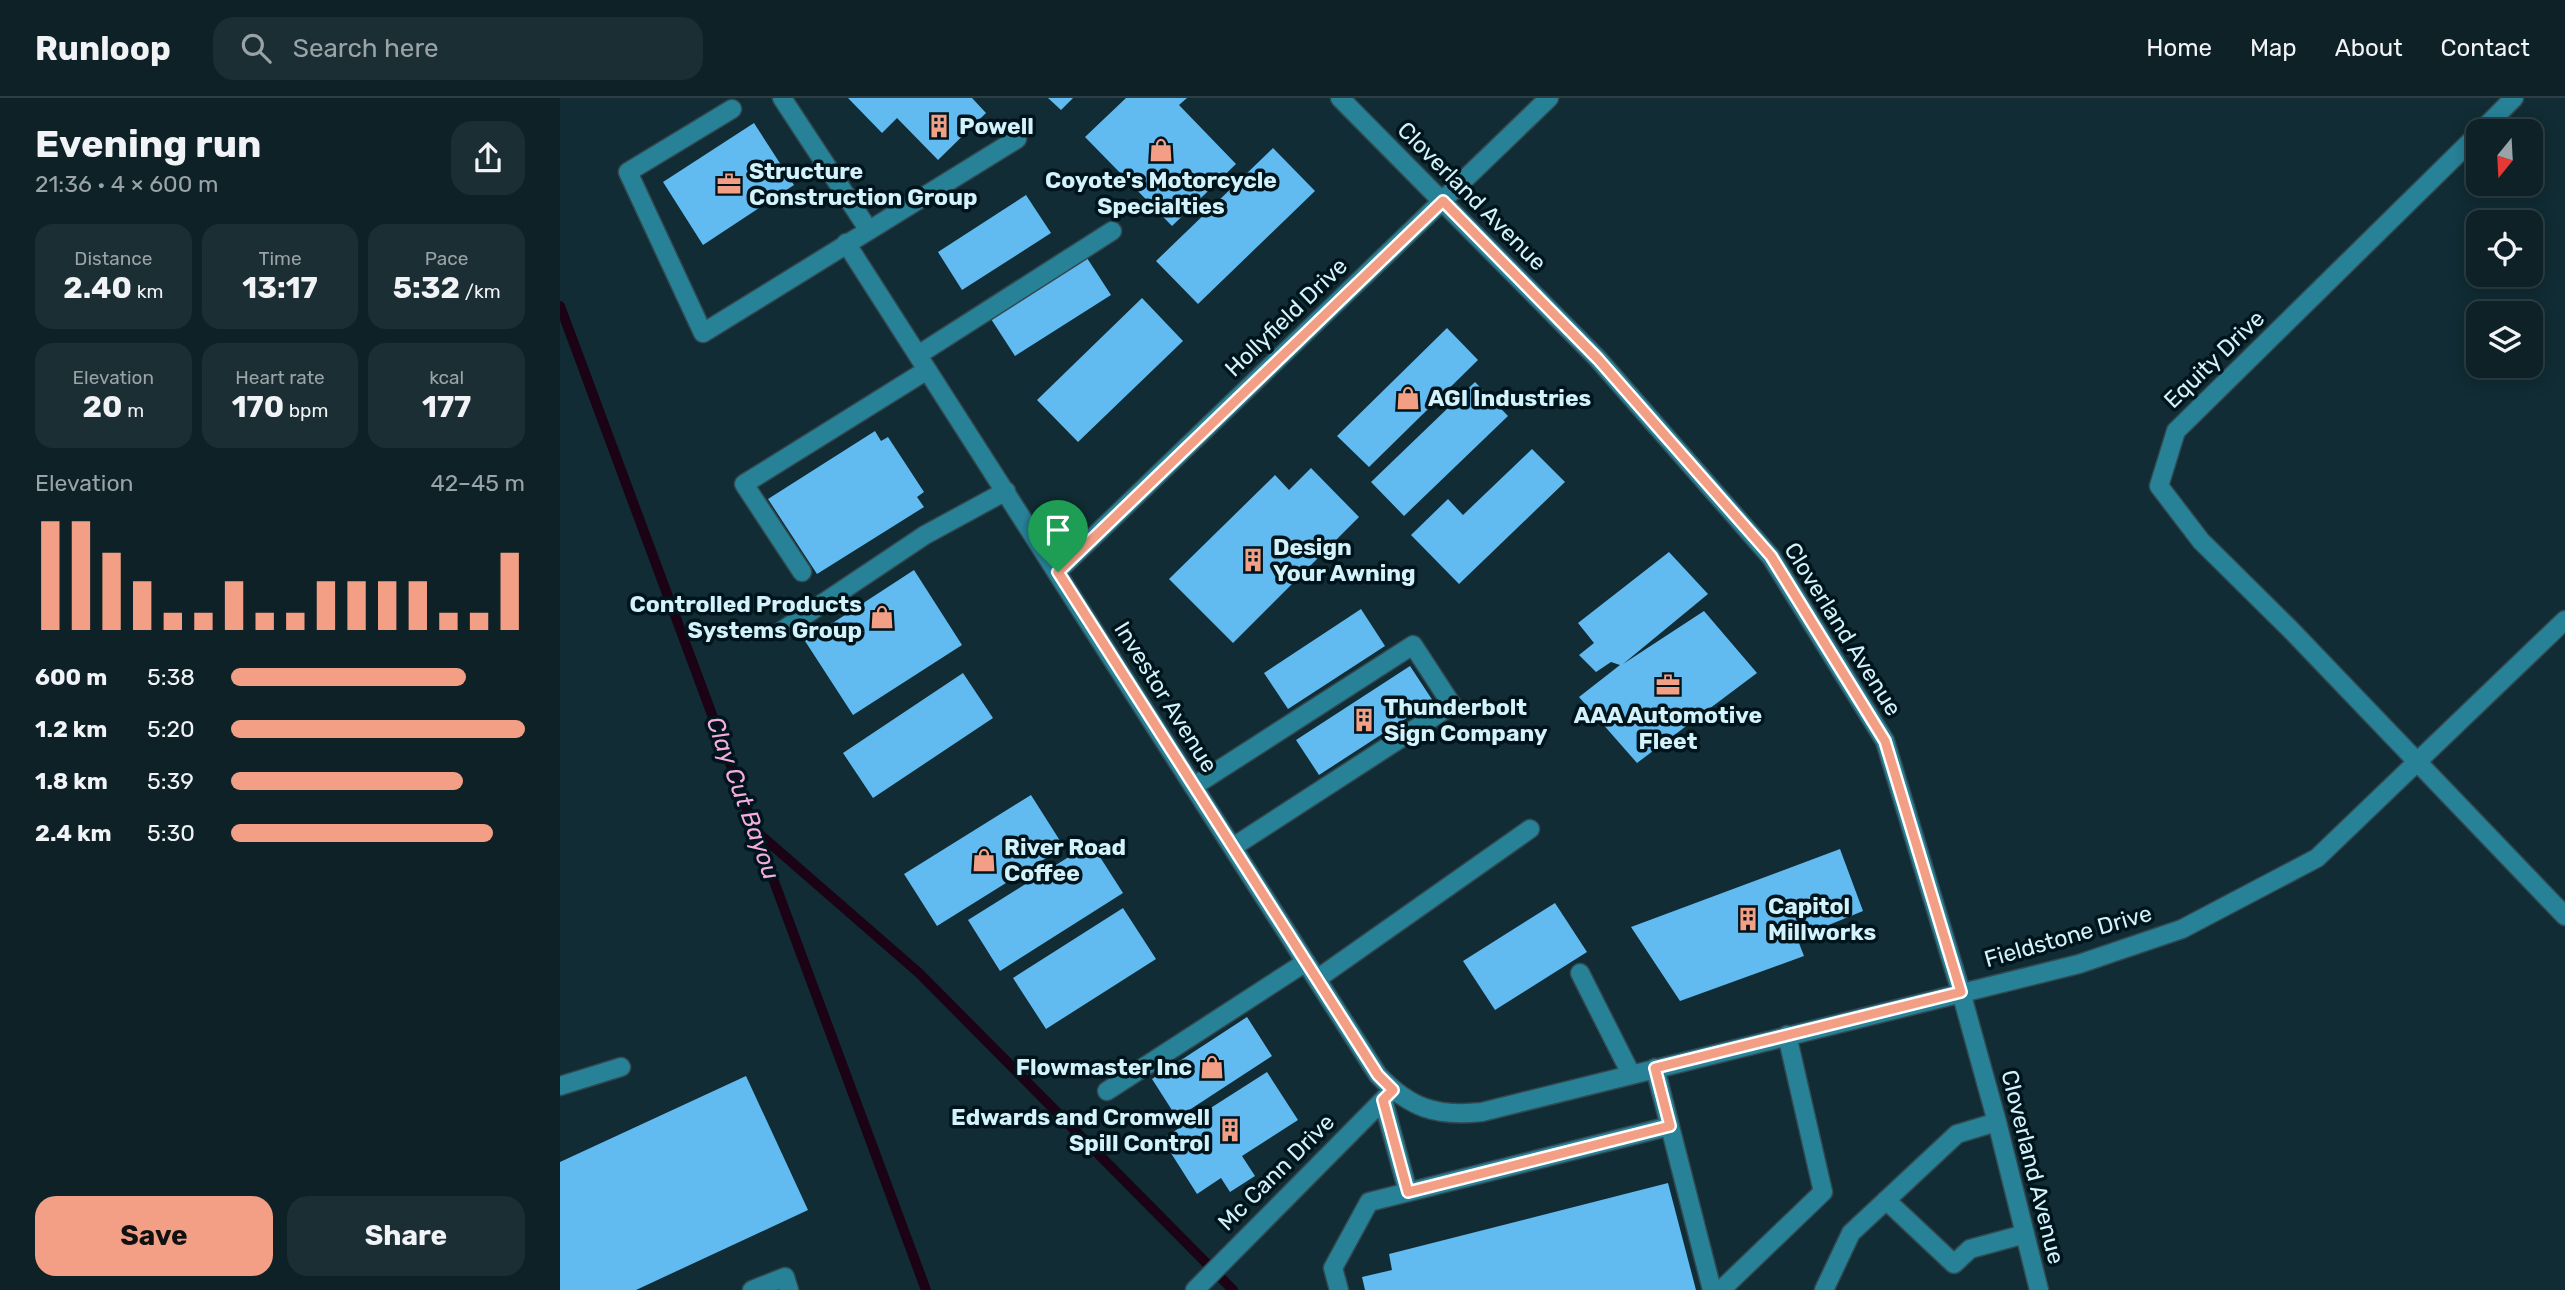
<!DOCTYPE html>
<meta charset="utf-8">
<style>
body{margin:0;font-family:Rubik,sans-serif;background:#1b2e33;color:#f1f3f6;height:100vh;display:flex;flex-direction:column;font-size:26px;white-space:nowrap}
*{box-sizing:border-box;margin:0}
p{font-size:23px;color:#9aa3a7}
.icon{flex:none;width:38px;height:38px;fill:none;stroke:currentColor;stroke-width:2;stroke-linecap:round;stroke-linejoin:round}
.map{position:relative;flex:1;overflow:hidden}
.details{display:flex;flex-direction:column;background:#0d2127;width:560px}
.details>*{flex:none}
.needle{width:46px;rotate:198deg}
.controls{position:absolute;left:1906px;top:21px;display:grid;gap:14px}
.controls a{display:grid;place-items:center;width:77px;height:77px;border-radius:14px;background:#0d2127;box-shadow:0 4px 18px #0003,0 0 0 2px #2d3e44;font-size:35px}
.pin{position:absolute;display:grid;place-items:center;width:60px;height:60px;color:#fff;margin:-72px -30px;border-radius:50% 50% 50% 0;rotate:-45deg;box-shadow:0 0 7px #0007}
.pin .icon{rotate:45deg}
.round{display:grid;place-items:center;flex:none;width:74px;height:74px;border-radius:21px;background:#1b2e33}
.overview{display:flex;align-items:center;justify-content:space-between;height:119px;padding:0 35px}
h1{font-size:38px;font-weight:700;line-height:52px}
.figures{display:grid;grid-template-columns:repeat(3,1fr);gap:10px;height:119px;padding:7px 35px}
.figures div{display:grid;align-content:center;border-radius:18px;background:#1b2e33;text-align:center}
.figures b{font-size:30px;font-weight:700}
.figures small{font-size:19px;font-weight:400}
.figures p{font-size:19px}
.chart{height:196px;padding:14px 35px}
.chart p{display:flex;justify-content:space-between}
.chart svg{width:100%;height:126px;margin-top:7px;stroke:#f39f85;stroke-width:6}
.cta{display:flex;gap:14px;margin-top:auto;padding:14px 35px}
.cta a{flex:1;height:80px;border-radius:21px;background:#f39f85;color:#111;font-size:28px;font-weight:700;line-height:80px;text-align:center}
.cta a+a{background:#1b2e33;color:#f1f3f6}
ul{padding:0 35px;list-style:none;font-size:23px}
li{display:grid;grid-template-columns:112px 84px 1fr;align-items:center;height:52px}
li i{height:18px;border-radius:9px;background:#f39f85}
header{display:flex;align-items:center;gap:42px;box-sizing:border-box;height:98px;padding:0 35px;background:#0d2127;border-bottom:2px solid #2d3e44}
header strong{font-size:33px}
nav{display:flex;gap:38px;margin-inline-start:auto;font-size:24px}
.search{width:490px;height:63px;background:#1b2e33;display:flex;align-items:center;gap:18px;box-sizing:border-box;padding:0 24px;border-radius:21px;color:#9aa3a7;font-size:26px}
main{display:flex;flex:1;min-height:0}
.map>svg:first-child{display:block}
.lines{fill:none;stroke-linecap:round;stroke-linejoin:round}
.stream{stroke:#1c0215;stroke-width:10}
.building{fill:#61baf0}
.minor-casing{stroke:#324951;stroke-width:21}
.minor{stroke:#278298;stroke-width:18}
.route-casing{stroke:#fff;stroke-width:14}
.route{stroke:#f39f85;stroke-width:9}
.labels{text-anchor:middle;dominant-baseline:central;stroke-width:7;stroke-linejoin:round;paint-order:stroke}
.poi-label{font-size:23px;font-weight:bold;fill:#d2f2fc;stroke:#00141b;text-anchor:start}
.street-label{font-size:23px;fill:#d2f2fc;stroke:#00141b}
.water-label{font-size:24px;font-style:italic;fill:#f5addf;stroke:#00141b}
</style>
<header>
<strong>Runloop</strong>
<div class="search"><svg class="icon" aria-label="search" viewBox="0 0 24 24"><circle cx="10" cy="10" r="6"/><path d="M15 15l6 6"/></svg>Search here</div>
<nav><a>Home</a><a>Map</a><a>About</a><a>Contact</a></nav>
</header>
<main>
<section class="details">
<div class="overview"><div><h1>Evening run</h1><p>21:36 · 4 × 600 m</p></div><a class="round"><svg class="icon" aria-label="share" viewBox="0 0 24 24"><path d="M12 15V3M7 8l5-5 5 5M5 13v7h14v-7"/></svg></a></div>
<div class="figures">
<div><p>Distance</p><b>2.40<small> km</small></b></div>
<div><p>Time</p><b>13:17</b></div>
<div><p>Pace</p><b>5:32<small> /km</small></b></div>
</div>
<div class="figures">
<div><p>Elevation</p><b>20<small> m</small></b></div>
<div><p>Heart rate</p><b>170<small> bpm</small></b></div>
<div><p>kcal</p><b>177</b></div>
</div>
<div class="chart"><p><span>Elevation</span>42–45 m</p>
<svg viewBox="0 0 160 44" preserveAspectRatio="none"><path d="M5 44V6M15 44V6M25 44V17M35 44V27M45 44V38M55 44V38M65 44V27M75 44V38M85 44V38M95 44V27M105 44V27M115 44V27M125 44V27M135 44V38M145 44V38M155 44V17"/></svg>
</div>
<ul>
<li><b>600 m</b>5:38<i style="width:80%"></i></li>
<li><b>1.2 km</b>5:20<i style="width:100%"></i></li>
<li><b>1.8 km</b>5:39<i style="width:79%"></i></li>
<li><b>2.4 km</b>5:30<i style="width:89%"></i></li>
</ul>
<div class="cta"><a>Save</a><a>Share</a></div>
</section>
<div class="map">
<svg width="2005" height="1192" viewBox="0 0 2005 1192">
<rect width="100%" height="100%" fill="#112c34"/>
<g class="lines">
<path class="stream" d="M0 208 366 1192
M197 734 359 875 673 1192"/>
</g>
<path class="building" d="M288 0H412L426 15 378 62 337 20 322 35Z
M488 0H513L501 12Z
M566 0H627L619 7 676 66 612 128 525 39Z
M194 25 234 87 143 147 103 84Z
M713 50 755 93 638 206 596 163Z
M466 97 491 135 402 192 378 154Z
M527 160 551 197 455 258 431 221Z
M582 200 623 243 518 344 477 302Z
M887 230 918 262 809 369 777 338Z
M915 284 948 318 844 418 811 384Z
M315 333 321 343 328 339 364 394 357 399 364 409 257 476 208 401Z
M972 351 1005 384 899 486 851 437 888 401 903 417Z
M751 370 799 419 673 545 609 481 715 377 729 392Z
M1109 454 1148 496 1063 566 1144 513 1197 575 1077 665 1019 599 1060 567 1051 564 1036 574 1019 557 1034 545 1018 525Z
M354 472 402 547 293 617 245 543Z
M801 511 825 548 728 611 704 575Z
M850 568 873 603 759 677 736 642Z
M403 575 433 620 313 700 283 655Z
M471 697 504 749 377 828 344 776Z
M531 745 563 795 440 873 408 822Z
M1280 751 1303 813 1237 840 1244 858 1120 903 1071 829Z
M995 805 1027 854 935 912 903 863Z
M563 810 596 861 486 931 453 880Z
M687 919 712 958 617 1020 592 981Z
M707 974 738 1022 682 1058 695 1078 670 1094 661 1080 637 1096 602 1041Z
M186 978 248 1112 76 1192H0V1064Z
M1108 1085 1136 1192H805L802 1179 832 1172 829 1156Z"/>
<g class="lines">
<g class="minor-casing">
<path id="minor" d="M222 0 308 131
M780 0 1038 261 1211 459 1325 643 1401 894 1437 1024 1479 1192
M172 11 68 74 143 235 457 41
M1921 33 1954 0
M1918 36 1616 333 1599 388 1641 443 1730 531 2005 818
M286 145 818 977C850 1010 876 1019 922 1014L1519 866 1622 831 1757 760 2005 522
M358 257 552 133
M242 474 184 386 367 272
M497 474 989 0
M223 532 365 437 446 393
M634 688 853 547 892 607 673 749
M1020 875 1071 976
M757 881 970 731
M1095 970 1152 1192
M0 988 61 969
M547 993 746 864
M823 1002 848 1094
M1326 1102 1394 1166 1410 1151 1465 1136
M192 1192 225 1179 229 1192
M635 1192 833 992
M779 1192 773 1170 809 1104 1110 1028
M1161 1192 1263 1094 1227 937
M1264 1192 1291 1135 1397 1036 1437 1024"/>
</g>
<use href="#minor" class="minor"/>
</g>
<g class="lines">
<g class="route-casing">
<path id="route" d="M883 103 1038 261 1211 458 1325 643 1401 894 1095 970 1110 1028 848 1094 823 1002 833 992 818 977 498 474Z"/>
</g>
<use href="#route" class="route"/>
</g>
<defs>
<g id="building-bare" transform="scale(1.89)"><path d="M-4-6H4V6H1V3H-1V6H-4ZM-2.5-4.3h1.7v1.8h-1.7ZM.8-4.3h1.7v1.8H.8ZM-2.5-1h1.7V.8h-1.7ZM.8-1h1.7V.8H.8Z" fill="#f39f85" stroke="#00141b" stroke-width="2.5" paint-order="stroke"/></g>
<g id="shop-bare" transform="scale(1.89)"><path d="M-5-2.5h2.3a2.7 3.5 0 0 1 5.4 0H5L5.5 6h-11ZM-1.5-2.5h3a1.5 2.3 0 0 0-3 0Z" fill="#f39f85" stroke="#00141b" stroke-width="2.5" paint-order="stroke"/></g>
<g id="office-bare" transform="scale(1.89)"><path d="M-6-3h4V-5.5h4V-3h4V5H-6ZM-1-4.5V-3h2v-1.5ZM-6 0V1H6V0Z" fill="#f39f85" stroke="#00141b" stroke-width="2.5" paint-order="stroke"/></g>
</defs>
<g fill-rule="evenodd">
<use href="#building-bare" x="379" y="28"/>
<use href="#shop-bare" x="601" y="52"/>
<use href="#office-bare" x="169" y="86"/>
<use href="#shop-bare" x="848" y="300"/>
<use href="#building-bare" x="693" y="462"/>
<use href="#shop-bare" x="322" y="519"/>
<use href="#office-bare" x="1108" y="587"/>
<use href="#building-bare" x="804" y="622"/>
<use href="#shop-bare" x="424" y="762"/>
<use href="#building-bare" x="1188" y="821"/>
<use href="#shop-bare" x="652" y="969"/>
<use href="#building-bare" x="670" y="1032"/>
</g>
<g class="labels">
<g class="poi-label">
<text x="399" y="28">Powell</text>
<text x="189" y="73">Structure<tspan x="189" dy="26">Construction Group</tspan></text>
<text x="601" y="82" text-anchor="middle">Coyote's Motorcycle<tspan x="601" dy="26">Specialties</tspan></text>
<text x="868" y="300">AGI Industries</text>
<text x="713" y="449">Design<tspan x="713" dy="26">Your Awning</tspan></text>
<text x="302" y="506" text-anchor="end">Controlled Products<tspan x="302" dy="26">Systems Group</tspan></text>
<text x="824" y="609">Thunderbolt<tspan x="824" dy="26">Sign Company</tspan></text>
<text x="1108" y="617" text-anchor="middle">AAA Automotive<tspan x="1108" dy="26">Fleet</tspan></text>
<text x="444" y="749">River Road<tspan x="444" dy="26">Coffee</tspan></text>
<text x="1208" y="808">Capitol<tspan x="1208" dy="26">Millworks</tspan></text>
<text x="632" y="969" text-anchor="end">Flowmaster Inc</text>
<text x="650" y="1019" text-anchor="end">Edwards and Cromwell<tspan x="650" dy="26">Spill Control</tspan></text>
</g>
<g class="street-label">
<text transform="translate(912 98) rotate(45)">Cloverland Avenue</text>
<text transform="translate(726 219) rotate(-44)">Hollyfield Drive</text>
<text transform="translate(1654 261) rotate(-44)">Equity Drive</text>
<text transform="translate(1283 531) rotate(58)">Cloverland Avenue</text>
<text transform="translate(606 599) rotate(58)">Investor Avenue</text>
<text transform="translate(1508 838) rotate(-16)">Fieldstone Drive</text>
<text transform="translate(1473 1069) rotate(76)">Cloverland Avenue</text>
<text transform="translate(716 1074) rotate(-45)">Mc Cann Drive</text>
</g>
<g class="water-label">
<text transform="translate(183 700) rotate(70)">Clay Cut Bayou</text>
</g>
</g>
</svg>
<div class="controls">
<a><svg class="needle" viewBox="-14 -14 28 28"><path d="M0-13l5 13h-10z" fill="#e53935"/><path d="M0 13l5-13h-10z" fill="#9aa3a7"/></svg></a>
<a><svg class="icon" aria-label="locate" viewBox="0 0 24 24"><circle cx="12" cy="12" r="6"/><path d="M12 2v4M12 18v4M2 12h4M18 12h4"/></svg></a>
<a><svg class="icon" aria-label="layers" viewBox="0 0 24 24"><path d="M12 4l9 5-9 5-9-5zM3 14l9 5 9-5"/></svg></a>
</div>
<div class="pin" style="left:498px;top:474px;background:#1e9e55"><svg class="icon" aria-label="arrive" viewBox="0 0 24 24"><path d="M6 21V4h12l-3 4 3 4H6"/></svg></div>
</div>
</main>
